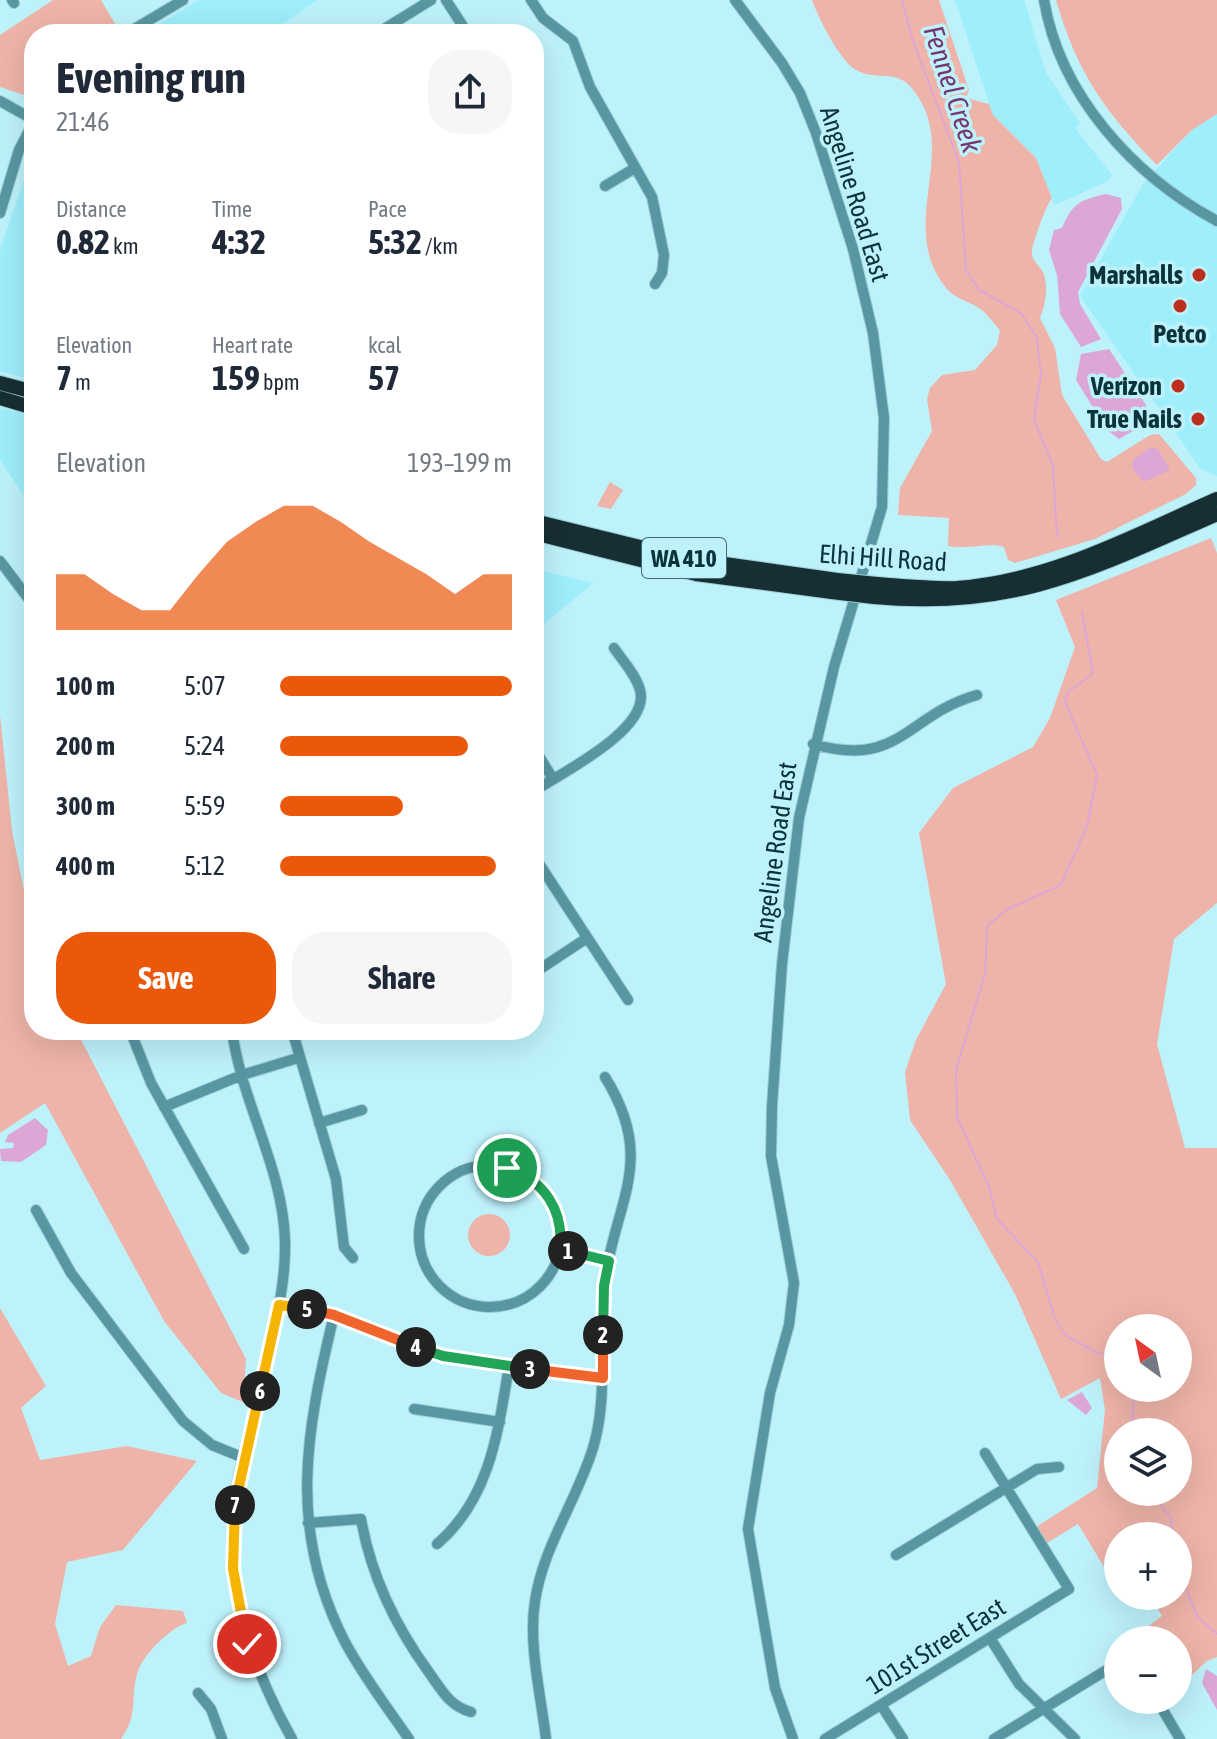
<!DOCTYPE html>
<meta charset="utf-8">
<style>
body{margin:0;font-family:"Asap Condensed",sans-serif;background:#f6f6f7;color:#1f2937;height:100vh;display:flex;flex-direction:column;font-size:30px;white-space:nowrap}
*{box-sizing:border-box;margin:0}
p{font-size:26px;color:#747a83}
.icon{flex:none;width:44px;height:44px;fill:none;stroke:currentColor;stroke-width:2;stroke-linecap:round;stroke-linejoin:round}
.map{position:relative;flex:1;overflow:hidden}
.panel{position:absolute;left:24px;top:24px;width:520px;height:1016px;display:flex;flex-direction:column;background:#fff;border-radius:32px;box-shadow:0 8px 32px #0002}
.panel>*{flex:none}
.needle{width:52px;rotate:327deg}
.fabs{position:absolute;left:1104px;top:1314px;display:grid;gap:16px}
.fabs a{display:grid;place-items:center;width:88px;height:88px;border-radius:50%;background:#fff;box-shadow:0 8px 32px #0002;font-size:40px}
.pin{position:absolute;display:grid;place-items:center;width:68px;height:68px;color:#fff;margin:-34px;border:4px solid #fff;border-radius:50%;box-shadow:0 2px 8px #0007}
.km{position:absolute;width:40px;height:40px;margin:-20px;border-radius:50%;background:#222;color:#fff;font-size:22px;line-height:40px;text-align:center}
.round{display:grid;place-items:center;flex:none;width:84px;height:84px;border-radius:32px;background:#f6f6f7}
.headline{display:flex;align-items:center;justify-content:space-between;height:136px;padding:0 32px}
h1{font-size:44px;font-weight:700;line-height:60px}
.stats{display:grid;grid-template-columns:repeat(3,1fr);gap:12px;height:136px;padding:8px 32px}
.stats div{display:grid;align-content:center}
.stats b{font-size:34px;font-weight:700}
.stats small{font-size:22px;font-weight:400}
.stats p{font-size:22px}
.chart{height:224px;padding:16px 32px}
.chart p{display:flex;justify-content:space-between}
.chart svg{width:100%;height:144px;margin-top:8px;fill:#ea580c;opacity:.7}
.cta{display:flex;gap:16px;margin-top:auto;padding:16px 32px}
.cta a{flex:1;height:92px;border-radius:32px;background:#ea580c;color:#fff;font-size:32px;font-weight:700;line-height:92px;text-align:center}
.cta a+a{background:#f6f6f7;color:#1f2937}
ul{padding:0 32px;list-style:none;font-size:26px}
li{display:grid;grid-template-columns:128px 96px 1fr;align-items:center;height:60px}
li i{height:20px;border-radius:10px;background:#ea580c}
.map>svg:first-child{display:block}
.built{fill:#9eeefc}
.green{fill:#eeb4a9;fill-rule:evenodd}
.water{fill:#dca7d6}
.lines{fill:none;stroke-linecap:round;stroke-linejoin:round}
.stream{stroke:#dca7d6;stroke-width:2}
.minor-casing{stroke:#9accd4;stroke-width:12}
.highway-casing{stroke:#9accd4;stroke-width:16}
.minor{stroke:#5897a2;stroke-width:10}
.highway{stroke:#172e32;stroke-width:14}
.highway-bridge-casing{stroke:#9accd4;stroke-width:16;stroke-linecap:butt}
.highway-bridge{stroke:#172e32;stroke-width:14}
.split-1-casing{stroke:#fff;stroke-width:16}
.split-2-casing{stroke:#fff;stroke-width:16}
.split-3-casing{stroke:#fff;stroke-width:16}
.split-4-casing{stroke:#fff;stroke-width:16}
.split-5-casing{stroke:#fff;stroke-width:16}
.split-6-casing{stroke:#fff;stroke-width:16}
.split-7-casing{stroke:#fff;stroke-width:16}
.split-8-casing{stroke:#fff;stroke-width:16}
.split-1{stroke:#22a559;stroke-width:10}
.split-2{stroke:#22a559;stroke-width:10}
.split-3{stroke:#f0652b;stroke-width:10}
.split-4{stroke:#22a559;stroke-width:10}
.split-5{stroke:#f0652b;stroke-width:10}
.split-6{stroke:#f5b400;stroke-width:10}
.split-7{stroke:#f5b400;stroke-width:10}
.split-8{stroke:#f5b400;stroke-width:10}
.poi-dot{fill:#bc2f1f;stroke:#bef2fb;stroke-width:3}
.labels{text-anchor:middle;dominant-baseline:central;stroke-width:7;stroke-linejoin:round;paint-order:stroke}
.shield{fill:#bef2fb;stroke:#416c74;stroke-width:2}
.shield-label{font-size:24px;font-weight:bold;fill:#0b333a}
.street-label{font-size:26px;fill:#0b333a;stroke:#bef2fb}
.poi-label{font-size:26px;font-weight:bold;fill:#0b333a;stroke:#bef2fb;text-anchor:end}
.water-label{font-size:28px;font-style:italic;fill:#763771;stroke:#bef2fb}
</style>
<div class="map">
<svg width="1217" height="1739" viewBox="0 0 1217 1739">
<rect width="100%" height="100%" fill="#bef2fb"/>
<path class="built" d="M199 0H317L268 34H143Z
M955 0H1024L1046 73 1080 123 1075 128 1112 175 1108 181 1055 205 1036 158 993 115Z
M1217 114V476L1201 469 1191 455 1080 296 1143 184 1192 130Z
M34 150V380L0 371V250Z
M0 408 34 416V511L0 460Z
M534 569 593 583 543 625 534 623Z"/>
<path class="green" d="M53 0H101L117 27 106 34H34V91L27 96 0 87V35Z
M812 0H939L969 90 966 98 989 104 993 115 1036 158 1052 198C1046 205 1033 242 1032 251 1031 262 1041 266 1044 274 1048 289 1046 303 1040 318L1055 348 1062 395 1101 459 1107 462 1150 435 1159 434 1196 478V485L1186 494 1095 539 1015 563 1008 560 1004 547C990 542 968 550 948 546L949 518 898 515 900 488 932 431 927 399 930 388 942 375 975 370 997 345 1000 330C993 323 987 313 979 308 968 301 956 299 947 289 897 229 955 159 920 100 900 64 883 83 858 71 841 64 818 17 812 0Z
M1056 0H1217V114L1192 130 1157 165C1105 112 1077 73 1056 0Z
M610 482 623 490 611 509 597 506Z
M1211 538 1217 553V903L1174 939 1157 1044 1185 1148H1217V1657L1207 1661 1178 1688V1640H1156L1146 1628 1162 1616 1150 1596H1178V1536H1118V1590L1078 1524 1047 1543 1036 1527 1097 1488 1105 1410 1100 1378 1061 1399 1015 1294 950 1180 910 1120 905 1072 916 1040 946 984 919 833 953 788 1033 747 1050 718 1075 647 1056 600ZM1118 1328H1178V1388H1118ZM1118 1432H1178V1492H1118Z
M0 715 12 831 34 940V1030H76L246 1359 243 1402 221 1393 164 1321 45 1103 0 1133Z
M468 1235a21 21 0 1 1 42 0a21 21 0 1 1-42 0Z
M0 1308 46 1386 21 1408 40 1460 127 1446 197 1461 123 1550 67 1562 55 1624 68 1666 91 1656 100 1627 116 1605 183 1611 187 1623C170 1628 144 1654 138 1671 129 1698 140 1712 121 1739H0Z"/>
<path class="water" d="M1106 194 1121 198 1122 209 1078 292 1080 304 1101 339 1081 347 1060 314 1057 275 1049 250 1054 230 1062 228C1072 204 1079 200 1106 194Z
M1109 349 1152 414 1140 427 1119 439 1107 430 1076 380 1081 354Z
M1151 447 1158 449 1170 470 1144 482 1132 468 1133 460Z
M35 1118 48 1130 46 1145 21 1162 1 1161 0 1149 13 1148 14 1143 5 1142 8 1135Z
M1082 1392 1092 1408 1086 1415 1067 1400Z
M1206 1669 1217 1676V1710L1202 1683Z"/>
<g class="lines">
<path class="stream" d="M902 0 913 41 959 162 966 270 979 290 1021 313 1037 338 1041 374 1034 420 1053 466 1057 537
M1082 612 1093 674 1068 692 1065 702 1097 775 1087 826 1061 885 1008 909 987 926 985 974 956 1070 957 1117 989 1187 997 1219 1038 1262 1055 1319 1066 1336 1098 1353 1118 1357
M1131 1432 1135 1388
M1150 1492 1171 1518 1173 1536
M1178 1569 1197 1616 1217 1634"/>
<g class="minor-casing">
<path id="minor" d="M12 0 14 3
M446 0 468 34
M531 0 543 18 573 41 590 87 652 197 664 255 662 273 655 284
M735 0 782 63 800 93 816 133 853 249 873 333 884 418 882 507 834 667 799 818 782 964 772 1106 771 1156 794 1283 789 1325 770 1393 748 1529 775 1688 793 1739
M1044 0C1060 96 1134 176 1217 221
M126 34 183 0
M376 34 431 0
M0 101 34 120
M605 186 635 168
M0 213 19 150 34 121
M0 561 34 606
M813 744C900 769 906 715 977 695
M534 748 553 779
M534 791C563 772 651 729 640 690 636 675 623 661 614 648
M534 856 628 1000
M534 973 587 938
M130 1030 151 1083 244 1249
M232 1030C241 1102 283 1167 285 1241 286 1284 275 1325 266 1366 257 1408 243 1449 236 1490 222 1580 249 1662 292 1739
M292 1030 336 1179 344 1247 353 1258
M164 1107 242 1075 298 1058
M319 1123 362 1110
M419 1236a71 71 0 1 1 142 0a71 71 0 1 1-142 0Z
M36 1210 71 1273 183 1421 212 1445 244 1458
M560 1249 609 1261
M279 1305 334 1315 443 1356 603 1378
M334 1315C306 1431 287 1530 345 1642 363 1676 387 1707 409 1739
M414 1409 500 1422
M308 1523 361 1519C371 1576 394 1624 428 1671 441 1689 449 1706 471 1712
M437 1544C490 1499 498 1432 509 1366
M896 1555 1037 1469 1059 1467
M990 1638 1019 1684 1075 1739
M198 1693 211 1709 222 1739
M1157 1700 1180 1739
M881 1705 903 1739
M546 1739C541 1695 528 1645 535 1601 543 1547 577 1500 593 1448 609 1395 598 1340 604 1286 614 1202 658 1162 605 1077
M825 1739 1069 1589 985 1453
M994 1739 1118 1663"/>
</g>
<g class="highway-casing">
<path id="highway" d="M0 383 34 392
M0 398 34 408
M534 521 689 559 837 580
M534 533 696 574 832 592
M877 584C904 586 931 589 957 588 1051 581 1133 536 1217 499
M874 597C1015 610 1092 569 1217 514"/>
</g>
<use href="#minor" class="minor"/>
<use href="#highway" class="highway"/>
<g class="highway-bridge-casing">
<path id="highway-bridge" d="M837 580 877 584
M832 592 874 597"/>
</g>
<use href="#highway-bridge" class="highway-bridge"/>
</g>
<g class="lines">
<g class="split-1-casing">
<path id="split-1" d="M507 1168C544 1180 564 1210 560 1249L568 1251"/>
</g>
<g class="split-2-casing">
<path id="split-2" d="M568 1251 609 1261 604 1286 603 1335"/>
</g>
<g class="split-3-casing">
<path id="split-3" d="M530 1369 603 1378V1335"/>
</g>
<g class="split-4-casing">
<path id="split-4" d="M416 1347 443 1356 530 1369"/>
</g>
<g class="split-5-casing">
<path id="split-5" d="M307 1309 334 1315 416 1347"/>
</g>
<g class="split-6-casing">
<path id="split-6" d="M260 1391 279 1305 307 1309"/>
</g>
<g class="split-7-casing">
<path id="split-7" d="M235 1505 260 1391"/>
</g>
<g class="split-8-casing">
<path id="split-8" d="M235 1505 233 1569 247 1644"/>
</g>
<use href="#split-1" class="split-1"/>
<use href="#split-2" class="split-2"/>
<use href="#split-3" class="split-3"/>
<use href="#split-4" class="split-4"/>
<use href="#split-5" class="split-5"/>
<use href="#split-6" class="split-6"/>
<use href="#split-7" class="split-7"/>
<use href="#split-8" class="split-8"/>
</g>
<g class="poi-dot">
<circle cx="1199" cy="275" r="8"/>
<circle cx="1180" cy="306" r="8"/>
<circle cx="1178" cy="386" r="8"/>
<circle cx="1198" cy="419" r="8"/>
</g>
<g class="labels">
<rect class="shield" x="642" y="538" width="84" height="40" rx="6"/>
<g class="shield-label">
<text x="684" y="558">WA 410</text>
</g>
<g class="street-label">
<text transform="translate(855 194) rotate(73)">Angeline Road East</text>
<text transform="translate(883 558) rotate(4)">Elhi Hill Road</text>
<text transform="translate(775 852) rotate(-82)">Angeline Road East</text>
<text transform="translate(936 1646) rotate(-32)">101st Street East</text>
</g>
<g class="poi-label">
<text x="1183" y="275">Marshalls</text>
<text x="1180" y="334" text-anchor="middle">Petco</text>
<text x="1162" y="386">Verizon</text>
<text x="1182" y="419">True Nails</text>
</g>
<g class="water-label">
<text transform="translate(953 89) rotate(72)">Fennel Creek</text>
</g>
</g>
</svg>
<div class="fabs">
<a><svg class="needle" viewBox="-14 -14 28 28"><path d="M0-13l5 13h-10z" fill="#e53935"/><path d="M0 13l5-13h-10z" fill="#747a83"/></svg></a>
<a><svg class="icon" aria-label="layers" viewBox="0 0 24 24"><path d="M12 4l9 5-9 5-9-5zM3 14l9 5 9-5"/></svg></a>
<a>+</a>
<a>−</a>
</div>
<div class="pin" style="left:507px;top:1168px;background:#1e9e55"><svg class="icon" aria-label="arrive" viewBox="0 0 24 24"><path d="M6 21V4h12l-3 4 3 4H6"/></svg></div>
<div class="pin" style="left:247px;top:1644px;background:#d93025"><svg class="icon" aria-label="check" viewBox="0 0 24 24"><path d="M5 12l5 5 9-10"/></svg></div>
<b class="km" style="left:568px;top:1251px">1</b>
<b class="km" style="left:603px;top:1335px">2</b>
<b class="km" style="left:530px;top:1369px">3</b>
<b class="km" style="left:416px;top:1347px">4</b>
<b class="km" style="left:307px;top:1309px">5</b>
<b class="km" style="left:260px;top:1391px">6</b>
<b class="km" style="left:235px;top:1505px">7</b>
<section class="panel">
<div class="headline"><div><h1>Evening run</h1><p>21:46</p></div><a class="round"><svg class="icon" aria-label="share" viewBox="0 0 24 24"><path d="M12 15V3M7 8l5-5 5 5M5 13v7h14v-7"/></svg></a></div>
<div class="stats">
<div><p>Distance</p><b>0.82<small> km</small></b></div>
<div><p>Time</p><b>4:32</b></div>
<div><p>Pace</p><b>5:32<small> /km</small></b></div>
</div>
<div class="stats">
<div><p>Elevation</p><b>7<small> m</small></b></div>
<div><p>Heart rate</p><b>159<small> bpm</small></b></div>
<div><p>kcal</p><b>57</b></div>
</div>
<div class="chart"><p><span>Elevation</span>193–199 m</p>
<svg viewBox="0 0 160 44" preserveAspectRatio="none"><path d="M0 44V27L10 27L20 33L30 38L40 38L50 27L60 17L70 11L80 6L90 6L100 11L110 17L120 22L130 27L140 33L150 27L160 27V44z"/></svg>
</div>
<ul>
<li><b>100 m</b>5:07<i style="width:100%"></i></li>
<li><b>200 m</b>5:24<i style="width:81%"></i></li>
<li><b>300 m</b>5:59<i style="width:53%"></i></li>
<li><b>400 m</b>5:12<i style="width:93%"></i></li>
</ul>
<div class="cta"><a>Save</a><a>Share</a></div>
</section>
</div>
